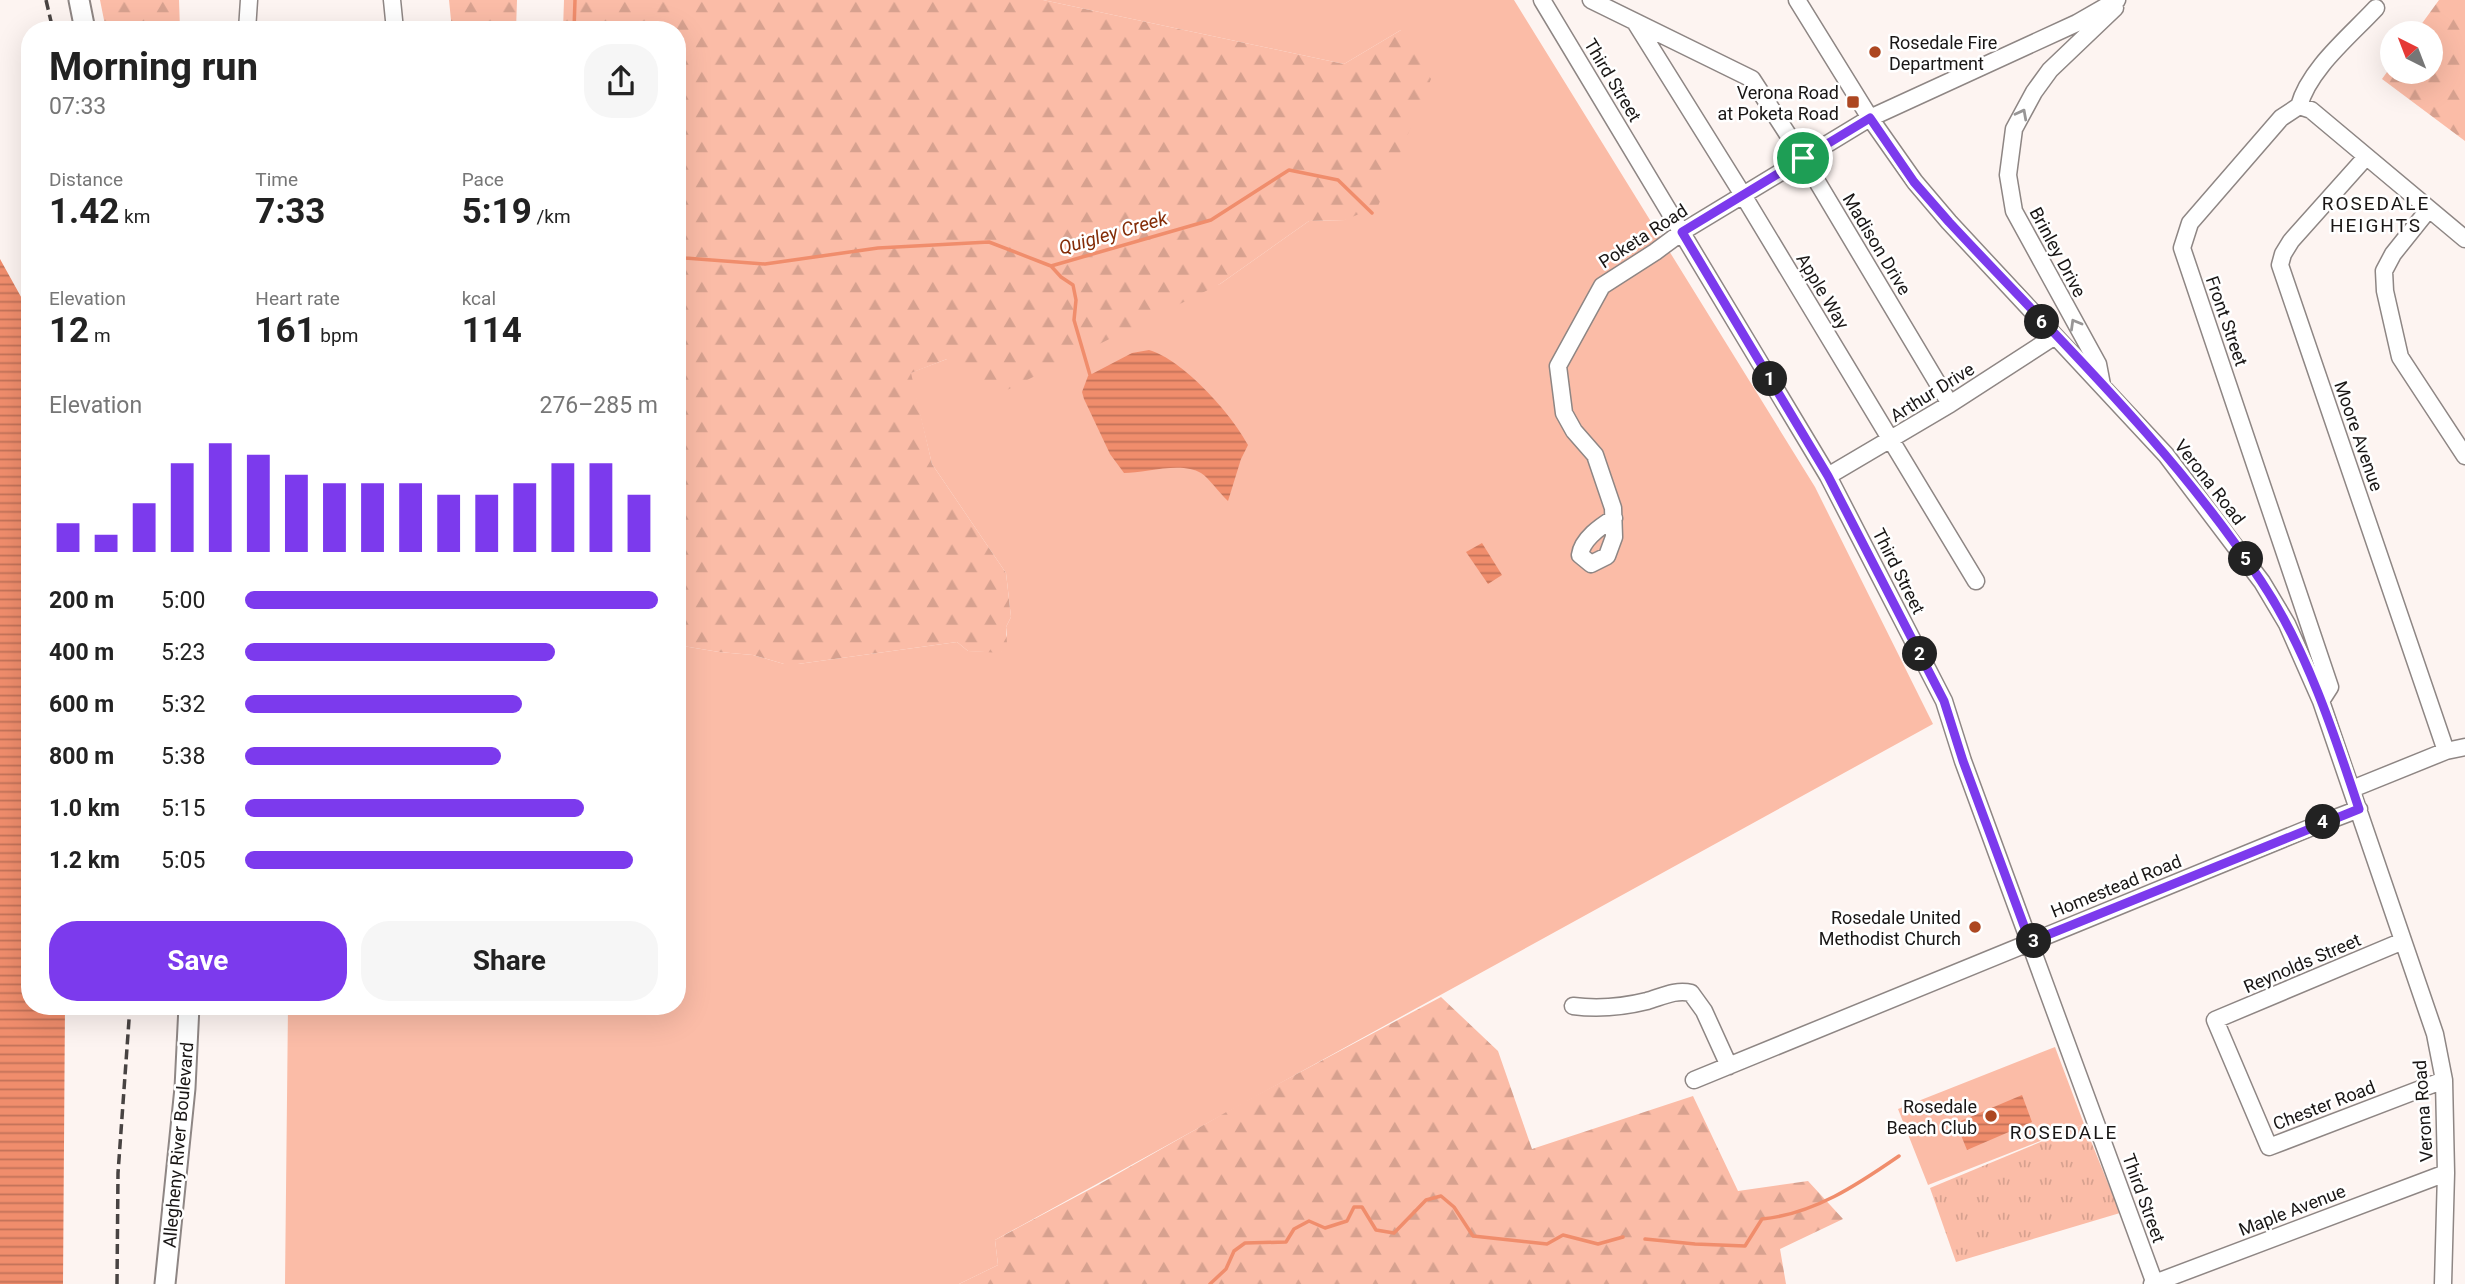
<!DOCTYPE html>
<meta charset="utf-8">
<style>
body{margin:0;font-family:Roboto,sans-serif;background:#f6f6f6;color:#222;height:100vh;display:flex;flex-direction:column;font-size:26px;white-space:nowrap}
*{box-sizing:border-box;margin:0}
p{font-size:23px;color:#767676}
.icon{flex:none;width:38px;height:38px;fill:none;stroke:currentColor;stroke-width:2;stroke-linecap:round;stroke-linejoin:round}
.map{position:relative;flex:1;overflow:hidden}
.details{position:absolute;left:21px;top:21px;width:665px;height:994px;display:flex;flex-direction:column;background:#fff;border-radius:28px;box-shadow:0 7px 28px #0002}
.details>*{flex:none}
.needle{width:46px;rotate:318deg}
.buttons{position:absolute;left:2380px;top:21px;display:grid;gap:14px}
.buttons a{display:grid;place-items:center;width:63px;height:63px;border-radius:50%;background:#fff;box-shadow:0 7px 28px #0002;font-size:35px}
.pin{position:absolute;display:grid;place-items:center;width:60px;height:60px;color:#fff;margin:-30px;border:4px solid #fff;border-radius:50%;box-shadow:0 2px 7px #0007}
.km{position:absolute;width:35px;height:35px;margin:-18px;border-radius:50%;background:#222;color:#fff;font-size:19px;line-height:35px;text-align:center}
.round{display:grid;place-items:center;flex:none;width:74px;height:74px;border-radius:28px;background:#f6f6f6}
.summary{display:flex;align-items:center;justify-content:space-between;height:119px;padding:0 28px}
h1{font-size:38px;font-weight:700;line-height:52px}
.stats{display:grid;grid-template-columns:repeat(3,1fr);gap:10px;height:119px;padding:7px 28px}
.stats div{display:grid;align-content:center}
.stats b{font-size:35px;font-weight:700}
.stats small{font-size:19px;font-weight:400}
.stats p{font-size:19px}
.chart{height:196px;padding:14px 28px}
.chart p{display:flex;justify-content:space-between}
.chart svg{width:100%;height:126px;margin-top:7px;stroke:#7c3aed;stroke-width:6}
.cta{display:flex;gap:14px;margin-top:auto;padding:14px 28px}
.cta a{flex:1;height:80px;border-radius:28px;background:#7c3aed;color:#fff;font-size:28px;font-weight:700;line-height:80px;text-align:center}
.cta a+a{background:#f6f6f6;color:#222}
ul{padding:0 28px;list-style:none;font-size:23px}
li{display:grid;grid-template-columns:112px 84px 1fr;align-items:center;height:52px}
li i{height:18px;border-radius:9px;background:#7c3aed}
.map>svg:first-child{display:block}
.grass{fill:#fbbca7}
.forest{fill:url(#forest-firs)}
.park{fill:url(#park-tufts)}
.water{fill:url(#water-rules)}
.lines{fill:none;stroke-linecap:round;stroke-linejoin:round}
.stream{stroke:#f08d6c;stroke-width:3.5}
.minor-casing{stroke:#8e8684;stroke-width:19}
.major-casing{stroke:#8e8684;stroke-width:23}
.minor{stroke:#fff;stroke-width:16}
.major{stroke:#fff;stroke-width:19}
.rail{stroke:#484342;stroke-width:3.5;stroke-dasharray:10 5;stroke-linecap:butt}
.oneway{stroke:#989696}
.route-casing{stroke:#fff;stroke-width:14}
.route{stroke:#7c3aed;stroke-width:9}
.poi-dot{fill:#ad4721;stroke:#fff;stroke-width:2.5}
.labels{text-anchor:middle;dominant-baseline:central;stroke-width:5;stroke-linejoin:round;paint-order:stroke}
.poi-label{font-size:18px;fill:#191615;stroke:#fff;text-anchor:end}
.street-label{font-size:18px;fill:#191615;stroke:#fff}
.neighbourhood-label{font-size:19px;letter-spacing:2px;fill:#191615;stroke:#fff}
.water-label{font-size:19px;font-style:italic;fill:#842d08;stroke:#fff}
</style>
<div class="map">
<svg width="2465" height="1284" viewBox="0 0 2465 1284">
<defs>
<pattern id="forest-firs" width="22" height="20" patternUnits="userSpaceOnUse" patternTransform="scale(1.75)"><rect width="22" height="20" fill="#fbbca7"/><path d="M5 1l3.5 6h-7zM16 11l3.5 6h-7z" fill="#d7a18f"/></pattern>
<pattern id="park-tufts" width="24" height="20" patternUnits="userSpaceOnUse" patternTransform="scale(1.75)"><rect width="24" height="20" fill="#fbbca7"/><path d="M3 7l-1-3M5 7V3M7 7l1-3M15 17l-1-3M17 17v-4M19 17l1-3" fill="none" stroke="#d7a18f"/></pattern>
<pattern id="water-rules" width="6" height="5" patternUnits="userSpaceOnUse" patternTransform="scale(1.75)"><rect width="6" height="5" fill="#f08d6c"/><path d="M0 2.5h6" fill="none" stroke="#c27258"/></pattern>
</defs>
<rect width="100%" height="100%" fill="#fdf4f1"/>
<path class="grass" d="M1043 0H1514L1815 487 1933 724 995 1240 998 1265 959 1284H285L288 1006H677V645L719 652 753 655 784 664H798L957 642 968 651 1001 652 1007 635 1006 627 1011 617 1006 573 932 464 910 373 947 359 1220 284 1309 221 1345 220 1401 30 1344 64Z
M2055 1047 2084 1124 1928 1185 1898 1109Z"/>
<path class="forest" d="M100 0H179L180 30H106Z
M449 0H517L516 30H452Z
M564 0H1043L1344 64 1401 30 1431 79 1378 206 1345 220 1309 221 1220 284 989 399 947 359 911 373 932 464 1006 573 1011 617 1006 627 1007 644 1001 653 968 651 957 642 798 664H784L753 655 719 652 677 645V30H563Z
M2439 0H2465V141L2382 79 2392 65V72H2431V33H2415Z
M1441 997 1498 1051 1532 1149 1693 1096 1738 1191 1808 1181 1843 1219 1780 1249 1786 1284H959L998 1265 995 1240 1098 1185 1244 1102Z"/>
<path class="park" d="M2084 1124 2120 1213 1956 1262 1930 1188Z"/>
<path class="water" d="M0 259 30 313V1006H65L63 1284H0Z
M1149 350C1182 359 1232 414 1248 445L1241 459 1228 501C1219 493 1210 479 1201 473 1182 461 1144 473 1124 473L1110 454 1084 399 1082 392 1088 376 1132 353Z
M1482 543 1502 575 1488 584 1466 552Z
M2022 1095 2032 1122 1967 1150 1956 1123Z"/>
<g class="lines">
<path class="stream" d="M574 30 575 0
M677 245 685 258 765 264 878 248 989 242 1051 266 1211 220 1289 170 1338 180 1372 213
M1051 266 1061 277 1073 285 1076 300 1074 320 1090 375
M1645 1239 1695 1244 1745 1246 1762 1219C1814 1214 1857 1185 1899 1156
M1210 1284 1226 1269 1234 1251 1245 1243 1286 1242 1294 1229 1309 1221 1325 1228 1347 1221 1354 1207H1362L1376 1230 1394 1233 1426 1200 1441 1196 1454 1207 1473 1236 1547 1244 1563 1235 1598 1244 1623 1237"/>
<g class="minor-casing">
<path id="minor" d="M392 0 395 30
M1542 0 1828 476 1944 701 1963 761 2155 1284
M1591 0 1752 79 1803 158 1950 404
M1797 0 1870 118 1915 182 1949 222 2166 455 2262 582 2287 624 2321 701 2435 1034 2444 1080 2446 1173 2443 1284
M1635 22 1743 195 1976 581
M247 30 249 0
M2299 106 2311 110 2465 239
M2366 157 2291 241 2283 254 2280 265 2446 751
M2429 209 2393 254 2384 271 2385 291 2400 357 2465 456
M2102 385 2098 364 2014 211 2008 175 2014 129 2034 92 2050 70 2115 8
M1828 476 1950 404 2055 336
M1614 518C1601 526 1582 539 1580 555L1591 564 1607 556 1614 537 1613 508 1595 455 1574 431 1564 413 1558 366 1602 286 1655 252 1682 232 1870 118 2077 23 2117 0
M2321 701 2330 687 2182 248 2190 223 2281 118 2299 106C2309 69 2350 36 2376 8
M2352 789 2446 751 2465 747
M2403 941 2215 1020 2269 1147 2444 1080
M1573 1006C1597 1009 1623 1007 1647 1001 1661 997 1676 989 1691 993L1704 1011 1729 1066
M1694 1080 2317 825 2359 809
M2152 1284 2446 1173"/>
</g>
<g class="major-casing">
<path id="major" d="M79 0 85 30
M165 1284 185 1088 189 1006"/>
</g>
<use href="#minor" class="minor"/>
<use href="#major" class="major"/>
<path class="rail" d="M46 0 53 30
M117 1284 118 1173 130 1006"/>
</g>
<defs><path id="oneway-chevron" d="M-2-3.5L2.5 0L-2 3.5" fill="none" stroke-width="1.6" stroke-linecap="round" stroke-linejoin="round" transform="scale(1.75)"/></defs>
<g class="oneway">
<use href="#oneway-chevron" transform="translate(2022 114) rotate(-62)"/>
<use href="#oneway-chevron" transform="translate(2075 324) rotate(-120)"/>
</g>
<g class="lines">
<g class="route-casing">
<path id="route" d="M1870 118 1914 182 1949 222C2057 338 2174 449 2261 581 2306 648 2334 733 2359 809L2030 942 1963 761 1944 701 1828 476 1682 232Z"/>
</g>
<use href="#route" class="route"/>
</g>
<g class="poi-dot">
<circle cx="1875" cy="52" r="7"/>
<rect x="1846" y="95" width="14" height="14" rx="3.5"/>
<circle cx="1975" cy="927" r="7"/>
<circle cx="1991" cy="1116" r="7"/>
</g>
<g class="labels">
<g class="poi-label">
<text x="1889" y="42" text-anchor="start">Rosedale Fire<tspan x="1889" dy="21">Department</tspan></text>
<text x="1839" y="92">Verona Road<tspan x="1839" dy="21">at Poketa Road</tspan></text>
<text x="1961" y="917">Rosedale United<tspan x="1961" dy="21">Methodist Church</tspan></text>
<text x="1977" y="1106">Rosedale<tspan x="1977" dy="21">Beach Club</tspan></text>
</g>
<g class="street-label">
<text transform="translate(1613 80) rotate(59)">Third Street</text>
<text transform="translate(1643 236) rotate(-33)">Poketa Road</text>
<text transform="translate(1877 244) rotate(59)">Madison Drive</text>
<text transform="translate(2058 252) rotate(62)">Brinley Drive</text>
<text transform="translate(1823 291) rotate(59)">Apple Way</text>
<text transform="translate(2227 321) rotate(71)">Front Street</text>
<text transform="translate(1932 392) rotate(-32)">Arthur Drive</text>
<text transform="translate(2359 436) rotate(71)">Moore Avenue</text>
<text transform="translate(2210 482) rotate(52)">Verona Road</text>
<text transform="translate(1899 571) rotate(63)">Third Street</text>
<text transform="translate(2116 886) rotate(-22)">Homestead Road</text>
<text transform="translate(2302 963) rotate(-23)">Reynolds Street</text>
<text transform="translate(2324 1105) rotate(-21)">Chester Road</text>
<text transform="translate(2423 1111) rotate(-94)">Verona Road</text>
<text transform="translate(178 1145) rotate(-85)">Allegheny River Boulevard</text>
<text transform="translate(2144 1198) rotate(70)">Third Street</text>
<text transform="translate(2292 1210) rotate(-21)">Maple Avenue</text>
</g>
<g class="neighbourhood-label">
<text x="2376" y="203">ROSEDALE<tspan x="2376" dy="22">HEIGHTS</tspan></text>
<text x="2064" y="1132">ROSEDALE</text>
</g>
<g class="water-label">
<text transform="translate(1113 233) rotate(-16)">Quigley Creek</text>
</g>
</g>
</svg>
<div class="buttons">
<a><svg class="needle" viewBox="-14 -14 28 28"><path d="M0-13l5 13h-10z" fill="#e53935"/><path d="M0 13l5-13h-10z" fill="#767676"/></svg></a>
</div>
<div class="pin" style="left:1803px;top:158px;background:#1e9e55"><svg class="icon" aria-label="arrive" viewBox="0 0 24 24"><path d="M6 21V4h12l-3 4 3 4H6"/></svg></div>
<b class="km" style="left:1770px;top:379px">1</b>
<b class="km" style="left:1920px;top:654px">2</b>
<b class="km" style="left:2034px;top:941px">3</b>
<b class="km" style="left:2323px;top:822px">4</b>
<b class="km" style="left:2246px;top:559px">5</b>
<b class="km" style="left:2042px;top:322px">6</b>
<section class="details">
<div class="summary"><div><h1>Morning run</h1><p>07:33</p></div><a class="round"><svg class="icon" aria-label="share" viewBox="0 0 24 24"><path d="M12 15V3M7 8l5-5 5 5M5 13v7h14v-7"/></svg></a></div>
<div class="stats">
<div><p>Distance</p><b>1.42<small> km</small></b></div>
<div><p>Time</p><b>7:33</b></div>
<div><p>Pace</p><b>5:19<small> /km</small></b></div>
</div>
<div class="stats">
<div><p>Elevation</p><b>12<small> m</small></b></div>
<div><p>Heart rate</p><b>161<small> bpm</small></b></div>
<div><p>kcal</p><b>114</b></div>
</div>
<div class="chart"><p><span>Elevation</span>276–285 m</p>
<svg viewBox="0 0 160 44" preserveAspectRatio="none"><path d="M5 44V34M15 44V38M25 44V27M35 44V13M45 44V6M55 44V10M65 44V17M75 44V20M85 44V20M95 44V20M105 44V24M115 44V24M125 44V20M135 44V13M145 44V13M155 44V24"/></svg>
</div>
<ul>
<li><b>200 m</b>5:00<i style="width:100%"></i></li>
<li><b>400 m</b>5:23<i style="width:75%"></i></li>
<li><b>600 m</b>5:32<i style="width:67%"></i></li>
<li><b>800 m</b>5:38<i style="width:62%"></i></li>
<li><b>1.0 km</b>5:15<i style="width:82%"></i></li>
<li><b>1.2 km</b>5:05<i style="width:94%"></i></li>
</ul>
<div class="cta"><a>Save</a><a>Share</a></div>
</section>
</div>
